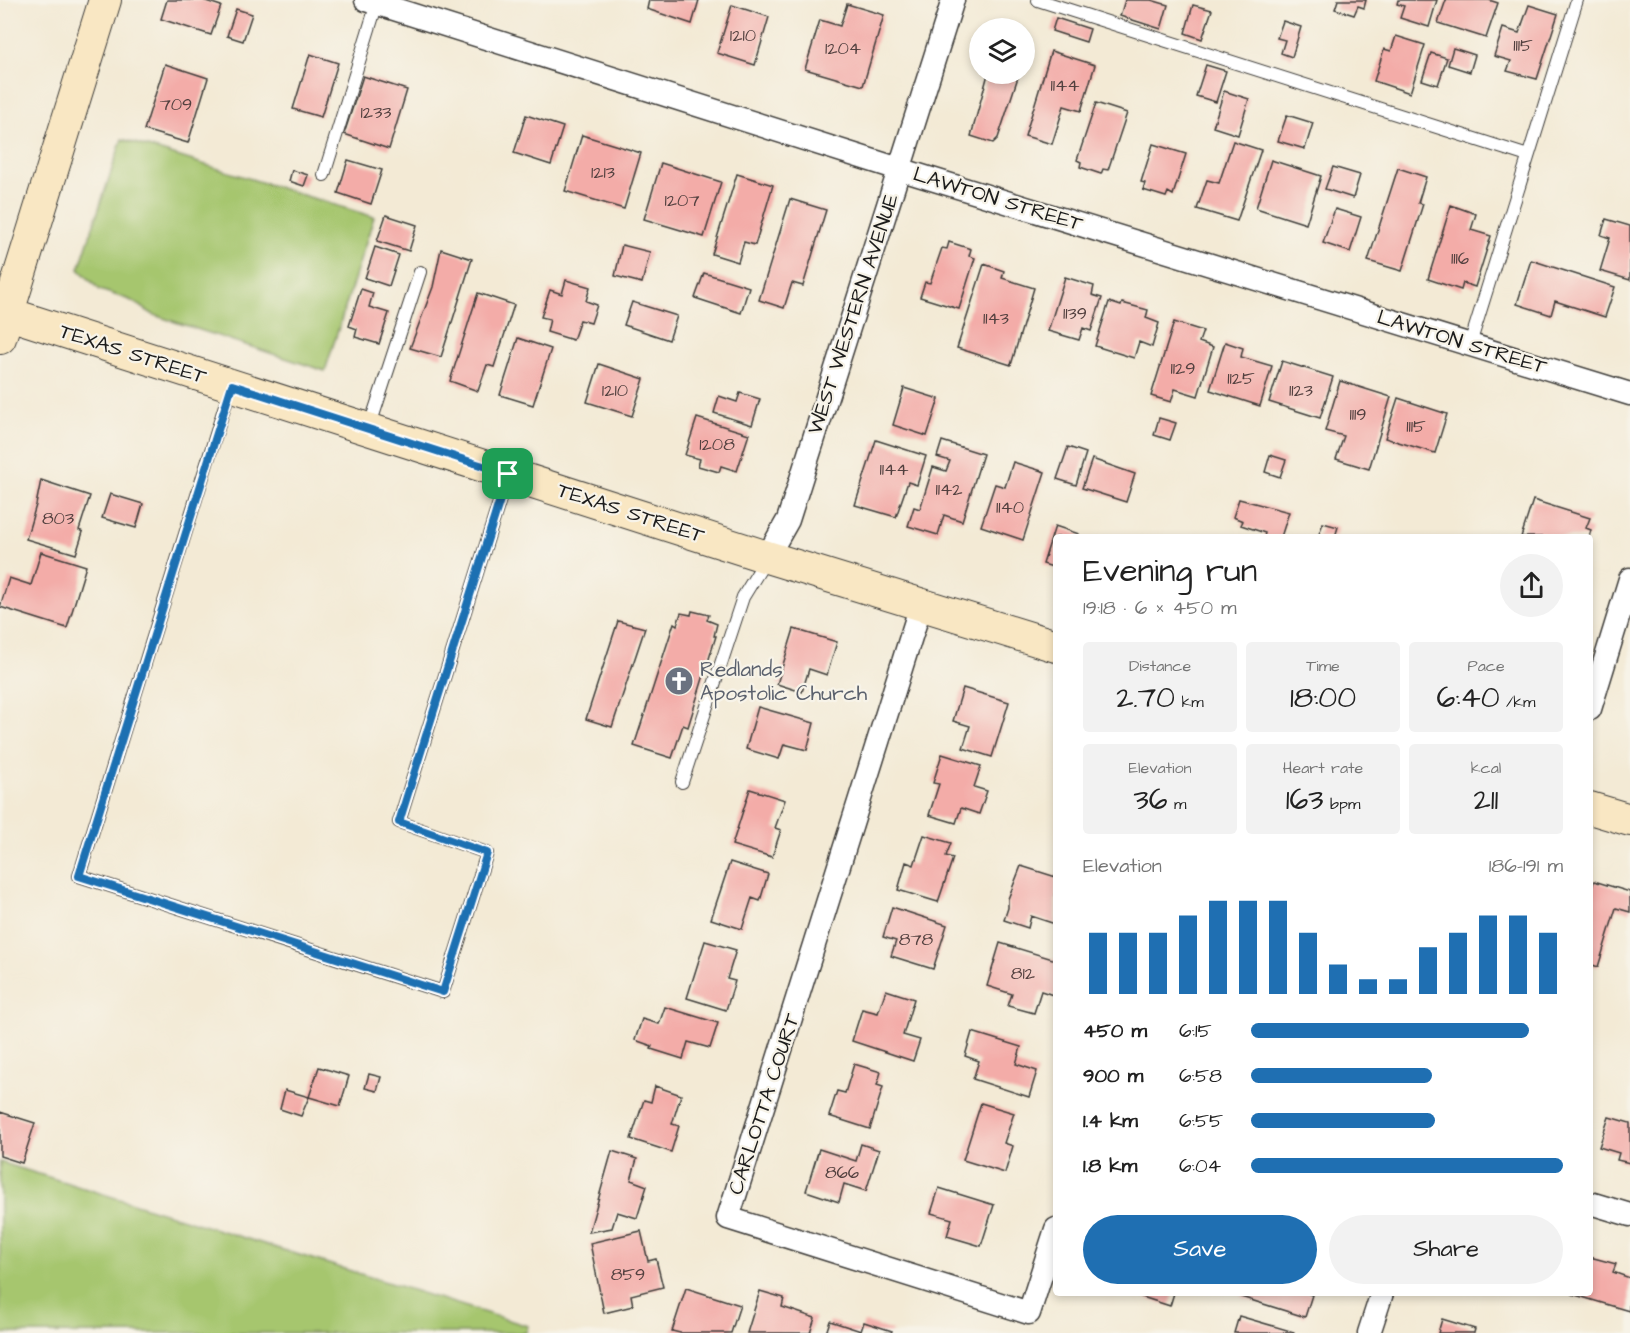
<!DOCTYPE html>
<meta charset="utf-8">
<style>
body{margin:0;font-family:"Architects Daughter",sans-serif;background:#f2f2f2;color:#222;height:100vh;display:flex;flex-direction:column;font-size:22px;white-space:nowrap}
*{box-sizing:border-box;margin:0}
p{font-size:20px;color:#767676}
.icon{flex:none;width:33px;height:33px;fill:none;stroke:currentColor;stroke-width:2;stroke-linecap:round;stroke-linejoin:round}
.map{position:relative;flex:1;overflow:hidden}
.drawer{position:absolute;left:1053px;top:534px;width:540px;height:762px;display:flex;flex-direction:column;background:#fff;border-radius:6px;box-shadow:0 3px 9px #0003}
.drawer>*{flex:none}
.buttons{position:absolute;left:969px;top:18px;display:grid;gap:12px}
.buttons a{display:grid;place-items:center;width:66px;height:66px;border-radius:50%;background:#fff;box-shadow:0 3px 9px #0003;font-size:30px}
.pin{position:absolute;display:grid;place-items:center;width:51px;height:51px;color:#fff;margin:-26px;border-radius:12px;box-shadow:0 3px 9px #0006}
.round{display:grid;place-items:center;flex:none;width:63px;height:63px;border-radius:32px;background:#f2f2f2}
.head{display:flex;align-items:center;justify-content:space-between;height:102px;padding:0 30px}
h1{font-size:33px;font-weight:600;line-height:45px}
.stats{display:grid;grid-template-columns:repeat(3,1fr);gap:9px;height:102px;padding:6px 30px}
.stats div{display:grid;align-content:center;border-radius:6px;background:#f2f2f2;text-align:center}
.stats b{font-size:30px;font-weight:600}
.stats small{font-size:16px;font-weight:400}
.stats p{font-size:16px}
.chart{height:168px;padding:12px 30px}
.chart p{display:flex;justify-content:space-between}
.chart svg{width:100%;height:108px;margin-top:6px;stroke:#1f6fb2;stroke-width:6}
.primary-button{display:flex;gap:12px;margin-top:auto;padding:12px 30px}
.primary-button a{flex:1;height:69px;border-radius:36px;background:#1f6fb2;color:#fff;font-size:24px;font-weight:600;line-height:69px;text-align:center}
.primary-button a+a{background:#f2f2f2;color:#222}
ul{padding:0 30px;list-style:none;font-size:20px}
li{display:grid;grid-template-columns:96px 72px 1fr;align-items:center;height:45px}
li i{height:15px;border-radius:8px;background:#1f6fb2}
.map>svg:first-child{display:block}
.green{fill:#a6c66e;stroke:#617145;stroke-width:1.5}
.building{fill:#f3aca8}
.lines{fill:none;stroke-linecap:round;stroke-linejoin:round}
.lane-casing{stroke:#3c3b38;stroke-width:14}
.street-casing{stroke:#3c3b38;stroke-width:25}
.secondary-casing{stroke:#3c3b38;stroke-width:34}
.lane{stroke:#fff;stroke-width:12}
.street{stroke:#fff;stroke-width:22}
.secondary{stroke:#f9e7c3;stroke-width:32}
.route-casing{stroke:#fff;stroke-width:12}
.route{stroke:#1f6fb2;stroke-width:8}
.labels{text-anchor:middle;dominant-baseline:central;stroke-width:4.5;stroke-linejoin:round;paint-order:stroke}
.number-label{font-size:18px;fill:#52403f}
.street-label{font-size:21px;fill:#1c1c1c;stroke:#f7f3e8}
.worship-label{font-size:21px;fill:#5b616d;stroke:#f7f3e8;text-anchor:start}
</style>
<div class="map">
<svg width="1630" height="1333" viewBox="0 0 1630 1333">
<rect width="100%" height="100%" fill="#f7f3e8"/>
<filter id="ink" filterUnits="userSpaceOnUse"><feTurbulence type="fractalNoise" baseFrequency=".0167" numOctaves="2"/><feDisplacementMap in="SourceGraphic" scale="12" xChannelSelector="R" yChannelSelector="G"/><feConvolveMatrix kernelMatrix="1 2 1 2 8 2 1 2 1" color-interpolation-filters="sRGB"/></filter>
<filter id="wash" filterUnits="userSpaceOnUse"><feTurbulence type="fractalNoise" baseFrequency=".008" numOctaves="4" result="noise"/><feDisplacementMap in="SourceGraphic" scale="24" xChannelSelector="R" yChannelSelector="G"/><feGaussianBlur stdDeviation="1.35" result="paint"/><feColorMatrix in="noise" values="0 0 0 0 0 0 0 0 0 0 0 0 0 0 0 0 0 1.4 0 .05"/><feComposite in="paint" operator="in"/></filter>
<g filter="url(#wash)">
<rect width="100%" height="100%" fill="#f3ead5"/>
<path class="green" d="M122 139 374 217 325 371 154 315 130 300 100 290 79 269Z
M0 1162 528 1326 526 1333H0Z"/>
<g id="blocks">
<path class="building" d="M167 0H203L221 6 211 35 161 19Z
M649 0H699L692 24 647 9Z
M1125 0H1151L1168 5 1161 29 1120 16Z
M1338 0H1366L1364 8 1358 6 1354 15 1335 9Z
M1398 0H1437L1429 27 1400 18 1404 6 1397 4Z
M1446 0H1489L1498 3 1486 38 1438 23Z
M847 4 884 15 863 86 805 69 820 20 840 26Z
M732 5 769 17 755 65 717 53Z
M1193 5 1212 10 1202 39 1185 33Z
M1529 5 1558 14 1537 79 1507 71 1511 61 1494 56 1503 28 1519 33Z
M236 9 252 14 243 41 227 36Z
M1056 18 1090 29 1086 42 1052 31Z
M1283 21 1301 27 1292 57 1281 53 1285 40 1277 38Z
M1396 36 1425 45 1410 93 1374 81 1384 49 1391 51Z
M1453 48 1475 55 1470 72 1448 65Z
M1051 51 1095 65 1081 111 1064 106 1052 144 1025 136Z
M1431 53 1447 58 1438 85 1422 80Z
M310 54 338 63 321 117 293 109Z
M165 64 208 78 188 143 144 130Z
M1206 65 1226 71 1216 102 1196 96Z
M988 74H1019L998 138 993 143 971 136Z
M363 76 407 90 389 149 344 134Z
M1224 91 1249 99 1238 135 1213 127Z
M1096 103 1127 113 1108 170 1103 169 1101 174 1080 167 1081 162 1077 160Z
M526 115 563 127 551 165 514 153Z
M1287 115 1313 123 1305 149 1278 141Z
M582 135 641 153 624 209 565 191Z
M1233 141 1261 150 1237 221 1197 209 1207 180 1219 183Z
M1153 144 1186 154 1173 195 1168 192 1166 197 1143 190 1145 183 1141 182Z
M348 160 382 170 371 204 338 193Z
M1271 160 1321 176 1306 224 1256 208Z
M661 163 721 182 704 237 644 219Z
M1333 167 1360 175 1353 198 1325 189Z
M1398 168 1426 177 1418 203 1423 204 1402 271 1368 261Z
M292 170 308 175 304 186 289 181Z
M737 174 773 185 755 245 744 242 738 262 712 254Z
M790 199 826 210 803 286 792 283 784 308 759 300Z
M1451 205 1476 214 1471 230 1491 236 1475 287 1463 283 1461 290 1428 279Z
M1335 209 1361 217 1350 252 1323 243Z
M386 215 417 225 409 251 377 241Z
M1606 219 1630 226V280L1600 271 1610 238 1601 235Z
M949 242 971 249 969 256 975 258 959 309 920 297 925 282 930 283 942 248 947 249Z
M622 245 650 252 642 283 615 276Z
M375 247 399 255 389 286 365 278Z
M441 249 472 259 441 357 410 348 433 287Z
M1531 260 1615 287 1605 317 1555 301 1551 315 1517 304Z
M984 264 1004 271 1002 278 1034 288 1011 365 957 348Z
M704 273 749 287 741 313 695 298Z
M1065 277 1094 286 1092 295 1102 298 1091 331 1083 328 1079 340 1048 331Z
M566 280 590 287 586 301 597 305 591 323 580 320 573 340 547 332 550 319 541 317 550 290 562 294Z
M361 289 373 293 369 307 389 313 379 344 355 337 357 329 349 326Z
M478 293 514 305 494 367 487 365 478 391 450 381Z
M632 302 677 316 669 340 624 325Z
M1109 302 1121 306 1122 303 1148 310 1146 318 1159 323 1152 347 1139 342 1134 358 1095 346Z
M1174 322 1203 331 1199 342 1213 347 1198 396 1175 389 1171 402 1151 396Z
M518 338 551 349 533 405 500 395Z
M1225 342 1243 348 1241 357 1272 366 1260 406 1210 390Z
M1282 361 1333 377 1320 418 1269 402Z
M599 364 644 379 632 416 587 402Z
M1340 381 1391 397 1369 469 1336 459 1344 436 1325 431Z
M904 388 939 399 927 436 893 425Z
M740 393 760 399 752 425 714 413 719 396 737 402Z
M1398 398 1447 414 1435 453 1385 438Z
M697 418 749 434 737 471 721 466 719 472 698 466 700 459 685 455Z
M1159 418 1176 423 1170 440 1154 435Z
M876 440 926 456 917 485 908 482 896 517 855 505Z
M942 441 983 454 962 521 944 515 938 535 908 526 914 507 920 509 933 467 946 471 950 461 937 457Z
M1068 447 1086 453 1076 485 1057 479Z
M1270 455 1286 460 1280 477 1265 472Z
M1092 459 1135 474 1126 502 1082 488Z
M1013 462 1045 472 1023 540 981 526 995 484 1005 487Z
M41 480 90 496 79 530 83 532 76 554 26 539 36 505Z
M110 494 143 504 136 528 102 518Z
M1239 499 1289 512 1281 537H1264L1265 533 1241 525 1243 521 1233 517Z
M1533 500 1590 518 1586 528 1591 530 1589 537H1521Z
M1323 523 1338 527 1335 537H1318Z
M1055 526 1079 534V537H1056V568L1043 564Z
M41 552 86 566 67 628 0 607 9 578 31 585Z
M692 611 709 615 707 620 717 624 714 636H716L688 727 683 725 672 758 634 746 674 623 677 625 681 613 691 615Z
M618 621 645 628 612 727 586 719Z
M794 629 837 642 827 675 809 669 802 692 777 684Z
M963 688 1009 702 992 757 963 748 970 726 953 721Z
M758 707 814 723 807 750 784 744 779 759 746 749Z
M942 754 981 766 974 787 987 791 979 814 961 808 956 823 929 815 939 784 933 783Z
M750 789 785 800 775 828 781 830 772 857 732 845Z
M924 835 951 843 946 856 953 858 938 902 898 890 906 862 914 865Z
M730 862 768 874 760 901 752 898 742 929 711 919Z
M1021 866 1056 877 1055 924 1031 916 1028 928 1004 920 1008 908V899Z
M1594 881 1630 892V912L1616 908 1598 967 1590 964V894Z
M892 907 947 925 933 969 891 956 896 941 883 937Z
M705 941 736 950 727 979 735 981 726 1010 687 998Z
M1000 943 1056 960V996L1041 991 1034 1013 1008 1006 1012 994 987 986Z
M886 990 914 999 903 1035 920 1040 913 1061 852 1041 862 1009 878 1013Z
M665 1007 718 1023 710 1048 688 1042 683 1059 651 1049 652 1046 635 1040 642 1019 659 1024Z
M972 1032 1021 1047 1016 1064 1037 1071 1029 1097 973 1079 979 1061 965 1056Z
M854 1064 881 1072 877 1085 883 1087 870 1129 829 1116 837 1091 845 1093Z
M319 1067 349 1076 340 1106 309 1097Z
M369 1074 381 1077 377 1091 365 1088Z
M655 1086 681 1095 672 1124 679 1126 671 1152 631 1139 644 1100 651 1102Z
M285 1090 309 1097 301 1116 280 1109Z
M981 1103 1014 1113 1004 1143 1013 1146 1005 1173 963 1160Z
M0 1112 35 1123 22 1163 0 1156Z
M1609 1117 1630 1123V1163L1617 1160 1619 1153 1599 1147Z
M861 1144 879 1150 866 1191 844 1184 839 1202 806 1191 819 1149 856 1161Z
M612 1151 637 1159 631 1180 647 1186 637 1218 617 1212 612 1228 589 1232Z
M939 1188 994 1205 981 1246 947 1236 952 1219 931 1213Z
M641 1231 648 1261 656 1259 663 1287 631 1295 633 1306 604 1313 590 1243Z
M1590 1257 1616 1264 1613 1272 1630 1278 1629 1311 1572 1294 1590 1293Z
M686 1288 740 1305 731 1333H680L672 1331Z
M760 1291 784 1298 782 1307 815 1318 810 1333H747Z
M1130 1293H1174L1170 1306Z
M1242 1293H1307L1312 1295 1305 1317 1241 1297Z
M1239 1316 1294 1332V1333H1234Z
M1442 1319 1475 1329 1474 1333H1438Z
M830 1321 861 1331 864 1322 892 1331 891 1333H826Z"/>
</g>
</g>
<g filter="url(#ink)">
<use href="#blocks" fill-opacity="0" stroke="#3c3b38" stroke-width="1.5"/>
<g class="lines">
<g class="lane-casing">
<path id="lane" d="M1038 0 1528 156
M324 175 377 3
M1470 344 1577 0
M231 386 79 876 443 992 487 853 399 822 508 474
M369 428 420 272
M682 782 743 597 767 558"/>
</g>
<g class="street-casing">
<path id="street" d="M366 0 899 169 1630 394
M767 557 788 520 953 0
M921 605 728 1218 1029 1313 1056 1229
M1590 709 1630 579
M1590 1203 1630 1215
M1369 1333 1382 1293"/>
</g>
<g class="secondary-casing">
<path id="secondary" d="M0 311 767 557 1056 646
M0 338 105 0
M1590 808 1630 820"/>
</g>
<use href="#lane" class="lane"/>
<use href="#street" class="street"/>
<use href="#secondary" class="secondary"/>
</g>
</g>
<g class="lines" filter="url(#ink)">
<g class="route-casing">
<path id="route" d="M232 385 508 474 399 822 487 853 443 992 79 876Z"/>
</g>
<use href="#route" class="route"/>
</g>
<defs>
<g id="church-disc" transform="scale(1.5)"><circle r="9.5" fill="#6b7280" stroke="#f7f3e8"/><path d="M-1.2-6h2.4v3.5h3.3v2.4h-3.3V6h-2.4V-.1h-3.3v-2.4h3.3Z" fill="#fff"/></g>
</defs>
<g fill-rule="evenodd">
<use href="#church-disc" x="679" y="681"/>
</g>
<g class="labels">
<g class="number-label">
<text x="743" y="35">1210</text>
<text x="1523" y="45">1115</text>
<text x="843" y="48">1204</text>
<text x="1065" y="85">1144</text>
<text x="176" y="104">709</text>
<text x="376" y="112">1233</text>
<text x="603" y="172">1213</text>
<text x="682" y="200">1207</text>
<text x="1460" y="258">1116</text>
<text x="1075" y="313">1139</text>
<text x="996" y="318">1143</text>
<text x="1183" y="368">1129</text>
<text x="1241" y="378">1125</text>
<text x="615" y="390">1210</text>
<text x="1301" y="390">1123</text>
<text x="1358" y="414">1119</text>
<text x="1416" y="426">1115</text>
<text x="717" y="444">1208</text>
<text x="894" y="469">1144</text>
<text x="949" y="489">1142</text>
<text x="1010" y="507">1140</text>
<text x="58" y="518">803</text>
<text x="916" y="939">878</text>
<text x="1023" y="973">812</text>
<text x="842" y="1172">866</text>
<text x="628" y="1274">859</text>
</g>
<g class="street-label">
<text transform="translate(998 199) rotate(17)">LAWTON STREET</text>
<text transform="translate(853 314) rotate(-72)">WEST WESTERN AVENUE</text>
<text transform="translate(1462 342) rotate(17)">LAWTON STREET</text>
<text transform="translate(133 354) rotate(18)">TEXAS STREET</text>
<text transform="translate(631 513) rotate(18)">TEXAS STREET</text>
<text transform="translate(764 1104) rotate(-72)">CARLOTTA COURT</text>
</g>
<g class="worship-label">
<text x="700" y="669">Redlands<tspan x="700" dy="24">Apostolic Church</tspan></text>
</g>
</g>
</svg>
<div class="buttons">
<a><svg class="icon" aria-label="layers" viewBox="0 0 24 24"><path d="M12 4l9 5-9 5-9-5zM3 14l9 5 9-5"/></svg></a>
</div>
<div class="pin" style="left:508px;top:474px;background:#1e9e55"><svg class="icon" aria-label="arrive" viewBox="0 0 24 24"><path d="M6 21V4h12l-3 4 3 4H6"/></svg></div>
<section class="drawer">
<div class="head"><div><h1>Evening run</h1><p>19:18 · 6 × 450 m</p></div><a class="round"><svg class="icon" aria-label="share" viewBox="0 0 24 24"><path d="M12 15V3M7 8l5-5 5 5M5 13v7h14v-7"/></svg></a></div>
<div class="stats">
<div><p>Distance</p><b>2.70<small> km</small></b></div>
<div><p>Time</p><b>18:00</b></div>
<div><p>Pace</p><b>6:40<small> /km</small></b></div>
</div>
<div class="stats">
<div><p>Elevation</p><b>36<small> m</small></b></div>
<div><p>Heart rate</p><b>163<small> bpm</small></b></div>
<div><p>kcal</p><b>211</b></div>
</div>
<div class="chart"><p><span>Elevation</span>186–191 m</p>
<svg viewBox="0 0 160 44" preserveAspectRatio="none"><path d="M5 44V19M15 44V19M25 44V19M35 44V12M45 44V6M55 44V6M65 44V6M75 44V19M85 44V32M95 44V38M105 44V38M115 44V25M125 44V19M135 44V12M145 44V12M155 44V19"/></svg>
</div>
<ul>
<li><b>450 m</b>6:15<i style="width:89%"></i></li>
<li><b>900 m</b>6:58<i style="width:58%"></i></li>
<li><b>1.4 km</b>6:55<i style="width:59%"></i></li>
<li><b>1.8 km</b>6:04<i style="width:100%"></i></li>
</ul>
<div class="primary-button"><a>Save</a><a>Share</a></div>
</section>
</div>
